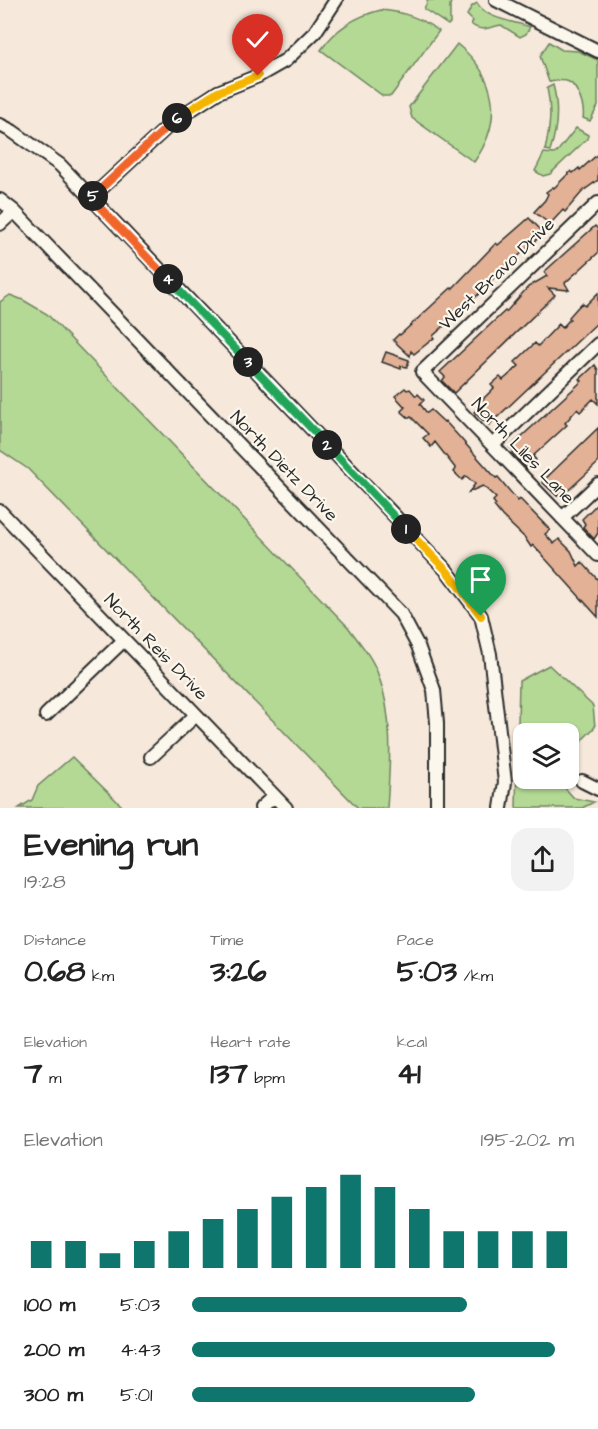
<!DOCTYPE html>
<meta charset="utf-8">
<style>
body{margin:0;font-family:"Architects Daughter",sans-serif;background:#f2f2f2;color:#222;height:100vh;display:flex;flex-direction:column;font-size:22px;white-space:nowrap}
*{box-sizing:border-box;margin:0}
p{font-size:20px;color:#767676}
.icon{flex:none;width:33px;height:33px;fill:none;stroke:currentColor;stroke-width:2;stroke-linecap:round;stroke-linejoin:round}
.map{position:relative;height:808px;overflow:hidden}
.sheet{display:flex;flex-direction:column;background:#fff;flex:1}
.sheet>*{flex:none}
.controls{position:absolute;left:513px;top:723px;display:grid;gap:12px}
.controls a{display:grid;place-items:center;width:66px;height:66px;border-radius:12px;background:#fff;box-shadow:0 2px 4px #0004;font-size:30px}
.pin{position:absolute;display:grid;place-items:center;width:51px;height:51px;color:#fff;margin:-62px -26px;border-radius:50% 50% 50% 0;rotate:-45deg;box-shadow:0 0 6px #0007}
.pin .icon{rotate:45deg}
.km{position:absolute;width:30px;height:30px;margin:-15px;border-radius:50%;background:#222;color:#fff;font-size:16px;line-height:30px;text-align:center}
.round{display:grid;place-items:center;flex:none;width:63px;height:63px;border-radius:18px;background:#f2f2f2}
.overview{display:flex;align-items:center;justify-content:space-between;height:102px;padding:0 24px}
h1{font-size:33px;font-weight:700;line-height:45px}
.stats{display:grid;grid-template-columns:repeat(3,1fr);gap:9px;height:102px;padding:6px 24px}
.stats div{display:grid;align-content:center}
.stats b{font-size:30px;font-weight:700}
.stats small{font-size:16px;font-weight:400}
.stats p{font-size:16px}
.chart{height:168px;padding:12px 24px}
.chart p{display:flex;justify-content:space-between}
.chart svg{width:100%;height:108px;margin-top:6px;stroke:#0f766e;stroke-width:6}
ul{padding:0 24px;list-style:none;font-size:20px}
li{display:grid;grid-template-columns:96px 72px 1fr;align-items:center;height:45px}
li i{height:15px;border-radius:8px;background:#0f766e}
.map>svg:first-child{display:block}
.green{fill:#b3d995;stroke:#6f8260;stroke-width:1.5}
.building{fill:#e3b195;stroke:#2b2b2b;stroke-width:1.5}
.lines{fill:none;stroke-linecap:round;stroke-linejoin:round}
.minor-casing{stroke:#2b2b2b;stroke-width:16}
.minor{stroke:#fbf7ec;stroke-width:12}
.split-1-casing{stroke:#fff;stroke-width:12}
.split-2-casing{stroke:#fff;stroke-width:12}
.split-3-casing{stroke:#fff;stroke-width:12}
.split-4-casing{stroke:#fff;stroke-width:12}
.split-5-casing{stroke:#fff;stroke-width:12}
.split-6-casing{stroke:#fff;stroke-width:12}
.split-7-casing{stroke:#fff;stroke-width:12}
.split-1{stroke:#f5b400;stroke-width:8}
.split-2{stroke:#22a559;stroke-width:8}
.split-3{stroke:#22a559;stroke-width:8}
.split-4{stroke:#22a559;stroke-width:8}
.split-5{stroke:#f0652b;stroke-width:8}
.split-6{stroke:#f0652b;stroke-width:8}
.split-7{stroke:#f5b400;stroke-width:8}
.labels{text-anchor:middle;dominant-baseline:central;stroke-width:4.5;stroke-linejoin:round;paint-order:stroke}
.street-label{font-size:18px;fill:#2b2b2b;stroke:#fbf7ec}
</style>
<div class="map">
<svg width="598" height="808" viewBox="0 0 598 808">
<rect width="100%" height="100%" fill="#f6e9db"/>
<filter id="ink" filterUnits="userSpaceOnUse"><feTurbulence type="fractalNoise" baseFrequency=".0167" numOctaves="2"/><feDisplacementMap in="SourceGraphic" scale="12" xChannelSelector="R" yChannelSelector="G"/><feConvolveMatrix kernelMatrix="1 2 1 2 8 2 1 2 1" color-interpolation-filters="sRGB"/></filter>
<g filter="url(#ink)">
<path class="green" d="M428 0H452L450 5V23L448 25 424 9Z
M477 3C487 20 514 21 530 27L526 34 520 37 501 25C489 27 481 33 471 24L473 21 467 15 472 6Z
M381 10C404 12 421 18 439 31L391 96H383L321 50C336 28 356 16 381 10Z
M549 42 562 50 578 51 598 60V106L590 121 583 118C585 108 578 87 569 82 563 79 556 81 549 82L540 56Z
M457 44C497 76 504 120 474 162L412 118 409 107Z
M553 85C559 107 557 130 550 151L545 150C550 128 552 109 547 88Z
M576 128 588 135V138L550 174 543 176 535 171 544 153 554 154 557 152Z
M10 295 23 300 47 314 348 627C359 642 372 657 378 674 394 717 390 764 387 808H358L28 469 0 450V302Z
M549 665 593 706 595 727 569 753 568 734H524V778L565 779 564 787 574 798 594 802 582 808H516L519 681Z
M72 757 124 808H19L32 800 38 786Z"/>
<path class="building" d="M598 154V180L583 191 565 212 563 210 550 224 534 212 545 200 548 194 546 192 553 187 554 188 571 171 573 173 579 168 580 170Z
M529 218 544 233 514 260 513 258 470 303 433 336 434 338 414 354 411 351 410 356 393 340 399 334 400 335 451 288 452 289 496 243 498 245Z
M595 226 598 229V253L565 283 569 290 548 288 555 295 454 393 442 381 445 377 440 372 491 324 505 311 506 312 528 287 547 276 544 272Z
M598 293V322L489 425 480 418 474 412 479 407 477 405 494 388 491 385 500 377 503 380 519 366 515 362 535 343 538 346 559 324 562 328 570 319 569 317 577 308 582 303 585 306Z
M386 352 409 360 407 367 401 366V369L382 362Z
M595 365 598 370V404L593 399 580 412 577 409 565 423 567 425 533 456 536 460 527 469 512 453 514 451 510 447 582 381 580 379Z
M405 388 407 390 410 389 416 396 418 394 424 400 420 404 427 413 431 410 444 422 445 421 496 478 498 477 518 501 520 499 550 530 545 534 554 544 559 539 571 551 578 566 582 562 598 580V617L533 545 531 547 525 538 502 516 494 506 496 505 493 501 496 498 483 486 469 492 475 484 466 476 462 480 454 472 456 469 435 442 431 447 423 438 428 434 411 417 409 418 401 411 405 407 395 396Z
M598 428V463L561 497 559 495 557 496 542 482Z
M598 503V533L594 539 583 527 585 524 582 519Z"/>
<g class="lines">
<g class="minor-casing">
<path id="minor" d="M496 0 598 51
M0 125 12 131 60 165 447 571 481 616 490 654 505 782 501 808
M91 198 175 120 218 92 258 76 286 60 315 32 336 0
M0 200 14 211 401 614 418 646 434 690 437 723V808
M598 203 422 372 598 555
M0 224 14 211
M493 445 598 344
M0 511 286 808
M562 518 598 484
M46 715 124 640
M151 757 196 715
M582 781 598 789
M261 808 274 796"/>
</g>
<use href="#minor" class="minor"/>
</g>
</g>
<g class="lines" filter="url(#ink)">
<g class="split-1-casing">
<path id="split-1" d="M406 529 447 571 481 616"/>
</g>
<g class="split-2-casing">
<path id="split-2" d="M327 445 406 529"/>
</g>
<g class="split-3-casing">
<path id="split-3" d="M248 362 327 445"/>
</g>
<g class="split-4-casing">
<path id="split-4" d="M168 279 248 362"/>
</g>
<g class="split-5-casing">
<path id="split-5" d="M93 196 91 198 168 279"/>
</g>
<g class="split-6-casing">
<path id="split-6" d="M93 196 177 118"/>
</g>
<g class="split-7-casing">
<path id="split-7" d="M177 118 218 92 258 76"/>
</g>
<use href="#split-1" class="split-1"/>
<use href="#split-2" class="split-2"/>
<use href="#split-3" class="split-3"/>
<use href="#split-4" class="split-4"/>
<use href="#split-5" class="split-5"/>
<use href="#split-6" class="split-6"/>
<use href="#split-7" class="split-7"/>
</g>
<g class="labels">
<g class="street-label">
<text transform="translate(497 274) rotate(-44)">West Bravo Drive</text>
<text transform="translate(523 451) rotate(46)">North Liles Lane</text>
<text transform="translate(284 466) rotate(46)">North Dietz Drive</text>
<text transform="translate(156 647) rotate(46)">North Reis Drive</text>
</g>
</g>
</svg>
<div class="controls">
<a><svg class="icon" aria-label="layers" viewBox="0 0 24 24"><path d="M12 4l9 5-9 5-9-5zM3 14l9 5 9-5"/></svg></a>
</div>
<div class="pin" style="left:481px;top:616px;background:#1e9e55"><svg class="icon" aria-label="arrive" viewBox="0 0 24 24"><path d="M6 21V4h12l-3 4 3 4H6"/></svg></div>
<div class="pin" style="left:258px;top:76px;background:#d93025"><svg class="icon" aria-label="check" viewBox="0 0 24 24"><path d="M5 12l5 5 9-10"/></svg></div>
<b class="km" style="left:406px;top:529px">1</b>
<b class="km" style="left:327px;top:445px">2</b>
<b class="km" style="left:248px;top:362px">3</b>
<b class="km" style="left:168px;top:279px">4</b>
<b class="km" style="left:93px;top:196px">5</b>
<b class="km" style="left:177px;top:118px">6</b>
</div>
<section class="sheet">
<div class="overview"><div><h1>Evening run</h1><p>19:28</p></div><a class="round"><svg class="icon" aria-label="share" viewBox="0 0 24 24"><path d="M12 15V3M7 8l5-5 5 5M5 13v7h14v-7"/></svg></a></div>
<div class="stats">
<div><p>Distance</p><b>0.68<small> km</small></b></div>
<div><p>Time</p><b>3:26</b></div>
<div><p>Pace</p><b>5:03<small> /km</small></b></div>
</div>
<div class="stats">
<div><p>Elevation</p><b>7<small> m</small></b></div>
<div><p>Heart rate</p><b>137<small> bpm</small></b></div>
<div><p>kcal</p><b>41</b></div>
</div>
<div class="chart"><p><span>Elevation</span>195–202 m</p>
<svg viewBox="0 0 160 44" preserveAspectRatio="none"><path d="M5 44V33M15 44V33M25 44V38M35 44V33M45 44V29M55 44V24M65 44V20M75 44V15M85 44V11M95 44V6M105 44V11M115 44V20M125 44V29M135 44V29M145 44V29M155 44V29"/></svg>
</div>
<ul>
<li><b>100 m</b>5:03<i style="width:72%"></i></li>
<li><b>200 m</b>4:43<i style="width:95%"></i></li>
<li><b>300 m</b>5:01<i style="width:74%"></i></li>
</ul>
</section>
